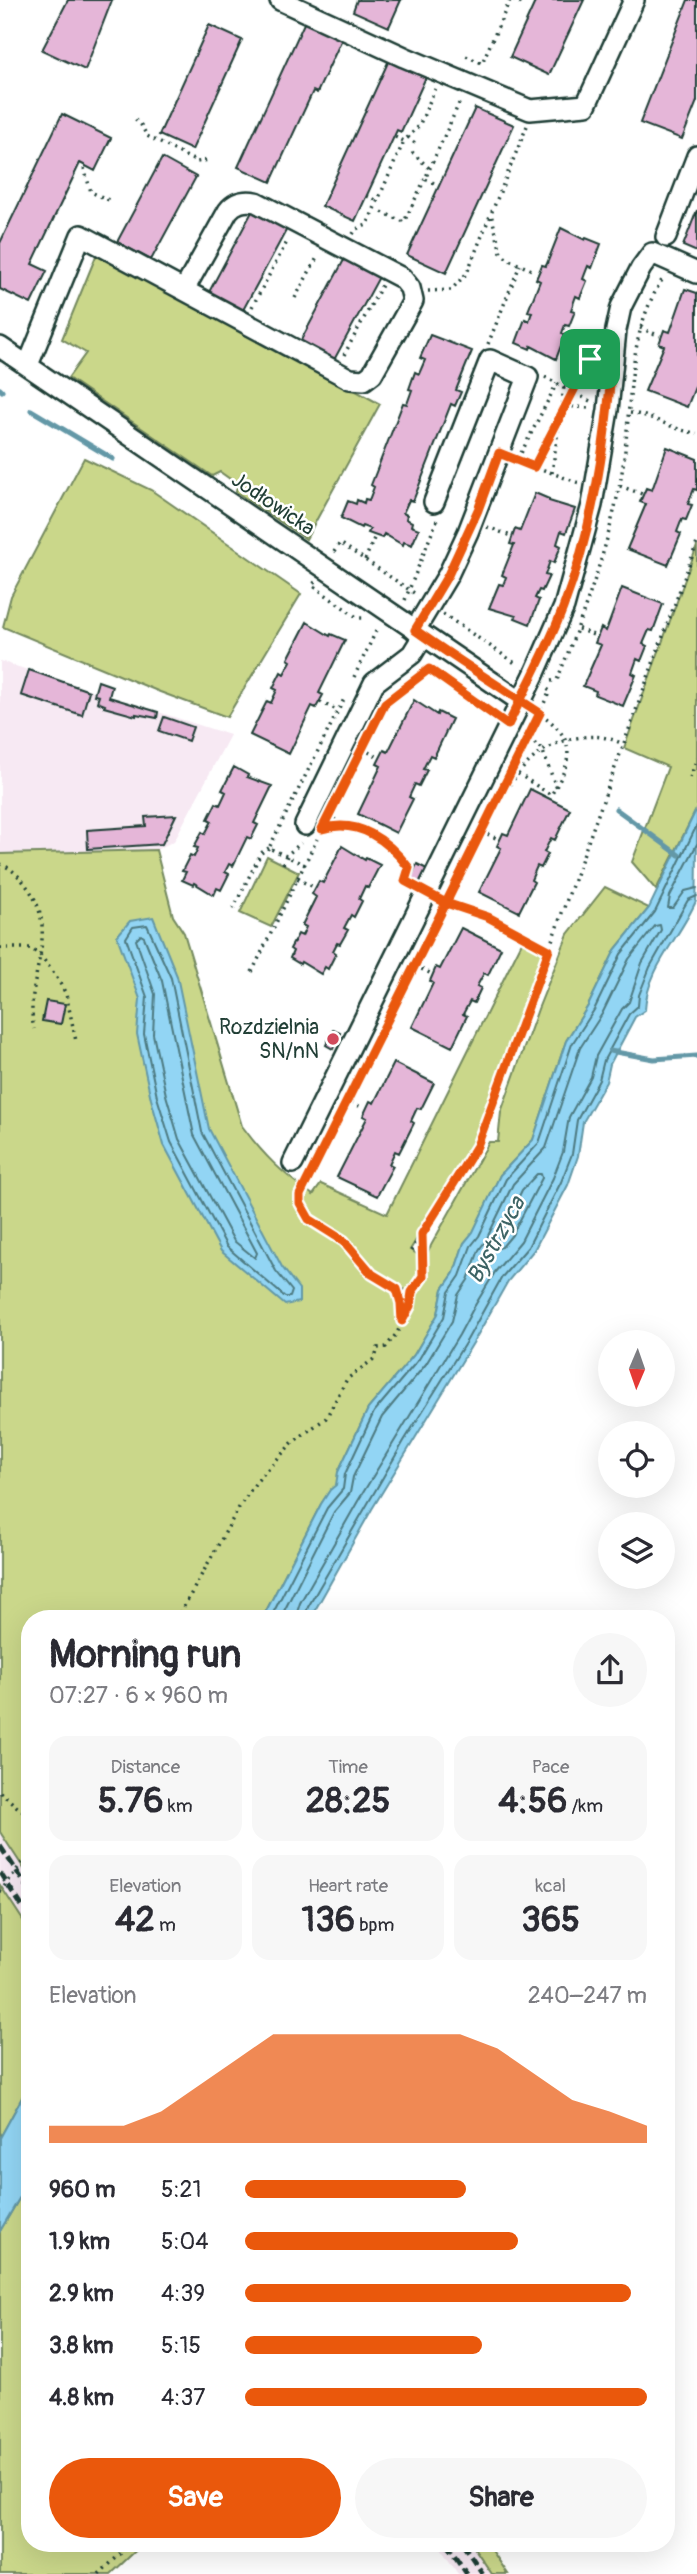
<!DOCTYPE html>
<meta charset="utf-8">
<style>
body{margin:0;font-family:Pangolin,sans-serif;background:#f7f7f7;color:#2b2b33;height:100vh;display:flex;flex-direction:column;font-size:26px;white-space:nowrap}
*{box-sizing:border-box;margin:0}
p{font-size:23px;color:#7c7c81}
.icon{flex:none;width:38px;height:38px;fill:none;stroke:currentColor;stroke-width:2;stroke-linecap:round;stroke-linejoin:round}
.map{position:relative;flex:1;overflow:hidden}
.sheet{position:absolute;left:21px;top:1610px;width:654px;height:942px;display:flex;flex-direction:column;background:#fff;border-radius:28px;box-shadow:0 7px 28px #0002}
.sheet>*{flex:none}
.needle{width:46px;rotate:182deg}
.tools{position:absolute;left:598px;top:1330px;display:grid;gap:14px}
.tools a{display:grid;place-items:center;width:77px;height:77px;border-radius:50%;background:#fff;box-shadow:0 7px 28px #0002;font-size:35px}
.pin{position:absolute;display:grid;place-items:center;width:60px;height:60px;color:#fff;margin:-30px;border-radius:14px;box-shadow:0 4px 10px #0006}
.round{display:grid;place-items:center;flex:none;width:74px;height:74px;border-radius:37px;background:#f7f7f7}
.summary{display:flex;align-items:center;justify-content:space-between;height:119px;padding:0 28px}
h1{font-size:38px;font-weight:700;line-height:52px}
.metrics{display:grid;grid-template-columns:repeat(3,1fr);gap:10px;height:119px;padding:7px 28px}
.metrics div{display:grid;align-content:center;border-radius:18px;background:#f7f7f7;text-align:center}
.metrics b{font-size:35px;font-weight:700}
.metrics small{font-size:19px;font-weight:400}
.metrics p{font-size:19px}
.chart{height:196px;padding:14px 28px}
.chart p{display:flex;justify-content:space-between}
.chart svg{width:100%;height:126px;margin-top:7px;fill:#ea580c;opacity:.7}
.button{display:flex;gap:14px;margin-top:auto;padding:14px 28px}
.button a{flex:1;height:80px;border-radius:42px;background:#ea580c;color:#fff;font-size:28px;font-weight:700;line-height:80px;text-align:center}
.button a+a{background:#f7f7f7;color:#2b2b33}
ul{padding:0 28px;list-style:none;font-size:23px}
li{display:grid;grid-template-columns:112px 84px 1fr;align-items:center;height:52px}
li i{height:18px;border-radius:9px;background:#ea580c}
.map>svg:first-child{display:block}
.built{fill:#f7e9f3}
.green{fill:#cad78a;stroke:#748a5f;stroke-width:2}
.water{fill:#92d5f4;stroke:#6498a7;stroke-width:2}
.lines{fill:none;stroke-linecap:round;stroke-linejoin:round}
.shore{stroke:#4d7a81;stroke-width:2}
.stream{stroke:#6498a7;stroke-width:5}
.building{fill:#e5b6d8;stroke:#1f3d34;stroke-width:2}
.minor-casing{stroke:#1f3d34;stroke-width:24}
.path{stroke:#1f3d34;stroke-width:3.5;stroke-dasharray:2 5;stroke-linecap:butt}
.minor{stroke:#fff;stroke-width:19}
.rail{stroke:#1f3d34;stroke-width:5;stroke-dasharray:10 5;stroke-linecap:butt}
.route-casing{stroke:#fff;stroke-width:14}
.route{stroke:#ea580c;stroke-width:9}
.poi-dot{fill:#d1495b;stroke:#fff;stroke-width:2.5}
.labels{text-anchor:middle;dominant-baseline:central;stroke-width:5;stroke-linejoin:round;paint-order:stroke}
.street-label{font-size:21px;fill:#1f3d34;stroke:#fff}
.poi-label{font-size:21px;fill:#1f3d34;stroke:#fff;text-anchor:end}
.water-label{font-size:23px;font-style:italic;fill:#3c6364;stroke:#fff}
</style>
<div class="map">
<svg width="697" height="2574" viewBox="0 0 697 2574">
<rect width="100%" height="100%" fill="#fff"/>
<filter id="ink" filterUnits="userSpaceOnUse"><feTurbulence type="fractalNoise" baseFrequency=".0143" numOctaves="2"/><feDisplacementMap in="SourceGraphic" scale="14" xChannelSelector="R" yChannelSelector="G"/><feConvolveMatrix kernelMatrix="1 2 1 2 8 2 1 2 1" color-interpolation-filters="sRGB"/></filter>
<g filter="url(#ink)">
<path class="built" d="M0 661 230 735 174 841 156 850 0 854Z
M0 1832 30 1878V1930L0 1885Z
M437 2543H471L492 2574H458Z"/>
<path class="green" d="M98 251 380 404 306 539 236 492 237 484 220 472 212 476 68 378 86 353 62 339Z
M84 458 151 490 301 594 227 717 160 692 3 627 11 596Z
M697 546V808L656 890 632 862 668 767 624 748Z
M156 850 173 916 184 933 242 1126C263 1155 284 1175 313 1195L321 1184 387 1214 524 938 546 953 475 1144 410 1250 424 1258 489 1142H498L501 1112 538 1009 568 934 605 887 649 908 615 950 588 1006 566 1041 533 1140 500 1175 473 1233 464 1243 454 1273 443 1289 438 1314 414 1355 368 1409 338 1472 337 1486 330 1491 321 1504 262 1619H30V1878L0 1832V854Z
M267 856 299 872 271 927 240 913Z
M0 1885 30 1931V2077L24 2094 0 2138Z
M30 2180V2543H144L111 2574H0V2231Z
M471 2543H487L508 2574H492Z"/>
<path class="water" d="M697 808C697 825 697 889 696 901 680 938 647 968 645 1010L635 1017 610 1064 606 1082 583 1122 578 1156 568 1185 534 1250 508 1281 473 1343 372 1509 310 1619H262L321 1504 330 1490 336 1485 338 1472 368 1409 414 1355 438 1314 443 1289 454 1273 464 1243 473 1232 500 1175 533 1140 566 1041 588 1006 615 950 649 908Z
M153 917 177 976 209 1129 282 1267 299 1289V1302L285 1305 221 1251 164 1145 151 1099 137 1034 140 999 117 936 130 921Z
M30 2077V2180L0 2231V2138L24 2094Z"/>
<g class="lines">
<path class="shore" d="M697 844 670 896 668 908H673L685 891 697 888
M147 925 171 978 202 1132 276 1271 292 1291 290 1297H285L227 1247 171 1142 157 1097 144 1034 147 997 126 938 133 927Z
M141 935 144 937 162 981 194 1135 257 1253 255 1258 234 1241 179 1139 166 1095 153 1034 155 994 136 940Z
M537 1174H541L542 1178 512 1235 502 1247 498 1248 496 1244 522 1190Z
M270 1619 327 1508 343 1489 345 1474 374 1412 419 1359 444 1317 449 1292 460 1276 471 1246 479 1236 506 1179 539 1143 572 1044 594 1010 621 954 655 912 697 825
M280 1619 334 1512 350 1493 353 1477 382 1417 426 1364 452 1321 458 1295 468 1280 479 1250 486 1240 513 1184 546 1148 580 1048 602 1014 629 959 655 926 660 925 661 930 642 963 629 1002 622 1009 596 1056 591 1077 569 1117 563 1152 553 1178 521 1241 495 1272 474 1307 459 1335 358 1501 300 1603 295 1619
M304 1619 308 1607 404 1441 467 1340 502 1277 528 1247 561 1182 572 1154 577 1120 599 1080 604 1060 629 1014 638 1006 639 995 650 967 688 900 697 896"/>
<path class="stream" d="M0 389 2 391
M31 410 113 459
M616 809 679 855
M610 1051 654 1059 697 1056"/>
</g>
<path class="building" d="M68 0H112L85 70 42 50Z
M357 0H401L389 27 353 11Z
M536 0H584L549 75 510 57Z
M688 0H697V101L682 139 640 123Z
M305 21 342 39 317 93 313 91 271 182 238 167Z
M209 25 242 40 192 150 159 135Z
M389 60 426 77 401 132 397 130 355 221 322 206Z
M475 108 514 125 446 273 407 255Z
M62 114 111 138 95 171 80 163 32 264 47 271 31 304 0 289V243Z
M162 158 196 177 151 260 117 242Z
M254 208 288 227 243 310 209 292Z
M697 210V252L683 246Z
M561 228 585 240 586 238 601 244 592 268 588 266 583 279 587 281 580 298 576 296 571 310 575 311 569 326 565 325 562 333 565 335 556 359 531 346 530 349 516 343 525 319 529 321 532 312 528 311 540 281 536 279 542 265 546 266Z
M345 258 379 277 334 360 300 342Z
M685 289 697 293V382L687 407 645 391 664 346 659 344 664 330 670 332Z
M430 335 472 351 456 390 461 392 455 406 451 404 413 501 409 500 403 513 407 515 406 519 412 522 411 526 419 529 412 545 404 542 403 545 384 534 382 538 368 533 370 529 362 526 361 528 341 518 348 501 356 504 357 500 364 503 365 499 369 500 374 487 371 485 403 403 407 404 412 390 409 389 415 372 419 374 425 360 420 358Z
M667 447 697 459V490L694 489 688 504 692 505 686 520 682 519 677 532 681 534 668 565 627 549 646 504 640 502 646 488 652 490Z
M535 493 549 499V501L575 509 566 533 561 531 557 544 561 546 554 563 550 561 545 575 549 576 542 591 539 590 535 598 539 600 530 624 515 618 516 616 489 608 499 584 503 585 506 577 502 575 514 545 510 544 515 529 520 531Z
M622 588 663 604 653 631 649 630 643 644 647 646 641 661 637 659 632 673 636 675 623 706 595 695 596 691 583 686 601 645 595 643 601 628 606 631Z
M307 622 330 636 331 634 345 640 319 693 323 695 316 708 312 706 289 754 250 735 267 701 271 703 277 690 273 688 281 672 284 674 291 661 288 659Z
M29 670 89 691 82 715 21 695Z
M98 681 112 686 109 697 158 712 157 718 136 714V716L104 707 105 705 97 702 99 696 94 695Z
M414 700 437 715 438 712 452 719 434 757 430 755 423 769 427 770 419 786 415 784 409 797 413 799 396 833 358 814 381 766 377 764 384 750 388 752Z
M164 717 193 727 188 741 159 731Z
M234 767 248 775 247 777 272 786 254 823 258 825 251 839 247 837 233 866 229 864 225 872 229 874 221 890 217 888 214 895 194 883 193 885 182 880 186 872 182 871 190 855 194 857 198 848 194 847 202 832 205 834 212 821 208 819 216 803 220 805 226 792 222 790Z
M530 789 570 809 555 840 551 838 544 852 548 854 541 868 537 866 531 880 534 882 519 912 479 892 501 848 497 846 503 833 508 835Z
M176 815 162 844 88 849 87 830 146 826 145 817Z
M342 846 365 860 366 858 380 865 368 888 365 886 359 899 362 901 354 917 351 915 344 928 348 930 340 944 337 943 333 951 336 953 328 969 325 967 321 974 301 962 300 964 290 958 293 951 290 949 298 934 302 936 306 927 302 925 316 897 312 894 319 881 323 883Z
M417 864 429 870 421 887 409 881Z
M461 928 501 948 488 975 484 973 477 986 481 988 474 1003 470 1001 463 1014 467 1016 452 1047 412 1027 433 983 430 981 436 967 440 969Z
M46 1001 65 1004 61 1024 42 1021Z
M333 1030 340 1033 333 1049 326 1045Z
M394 1063 434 1083 421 1109 417 1108 411 1121 414 1123 399 1153 395 1151 389 1164 393 1166 377 1196 337 1177 367 1118 363 1116 370 1101 374 1103Z"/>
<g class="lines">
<g class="minor-casing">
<path id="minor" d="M280 0 404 57 530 110 586 105 634 0
M666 237 697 156
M0 347 520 701
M28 365 81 235 350 379 364 380 372 374 413 301 410 288 402 278 256 202C244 200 235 202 228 211L184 290
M415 630 448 575 468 532 528 377 490 360 434 502
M305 825 374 683 412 654 423 636
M293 1163 534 675 564 607 592 505 608 410 616 330 621 307 641 268 652 253 697 273"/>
</g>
<path class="path" d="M513 0 522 4 523 0
M466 56 482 63 510 0
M135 120 141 125 147 136 197 162 209 160
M527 126 491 214 501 252 507 259 534 271
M395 137 404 141 419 126 435 89
M408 137 417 145
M412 152 430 169
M84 168 91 192 111 201
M434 183 425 179 461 99
M367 196 378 201
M382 212 404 222 425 179
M353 234 356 229 367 225 404 141
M428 291 451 290 467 273 490 216
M295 298 318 256
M252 307 288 240
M640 328 660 336
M488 344 520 265
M344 355 382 285
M545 377 590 401
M565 406 589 408
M564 409 590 359 596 360
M630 413C654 415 673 431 697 433
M518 459 557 383
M517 460 579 483
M534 466 557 424
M552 473 564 387
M620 486 642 494
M487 527 511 536
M334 552 340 543 417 595
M365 560 375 536
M315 582 312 585 358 618H364
M405 600 437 520
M443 614 518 665
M578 629 596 636
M354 677 378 627
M551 681 557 680C583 616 607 552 620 483 634 413 623 338 664 277
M387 701 429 669 494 715
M320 702 337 710
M523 735 542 749 556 787
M362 749 379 757
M512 770 551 795C575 757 576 738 537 711
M690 778 697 758
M498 797 550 691 547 689
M331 812 338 826
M325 828C360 818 390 842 409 868L405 881 412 885
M481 831 498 839
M0 864C12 868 21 878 28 888 62 935 23 979 34 1029
M283 864 288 854 301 843
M305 865 269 848 345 697
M297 879 314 887
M446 903 488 917 549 950
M233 909 261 853 269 848
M0 948H30L40 955 56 976 66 994 76 1041
M415 966 432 974
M252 972 317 839
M345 1099 363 1108
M411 1251 477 1146 697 543
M398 1290 401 1303 402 1320
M412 1292C389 1288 371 1276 356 1258 352 1253 348 1245 343 1240 326 1224 301 1227 300 1195L492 809C517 775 533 746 576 738 595 735 606 736 623 744
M177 1619 241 1504 257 1481 293 1442 326 1418 347 1379 375 1358 378 1348 386 1347 397 1333 407 1312 412 1292 423 1276 422 1236
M0 1792 30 1818
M0 1892 30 1852
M99 2574 132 2543"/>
<use href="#minor" class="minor"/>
<path class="rail" d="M0 1846 30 1891
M0 1873 30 1918
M446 2543 467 2574
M462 2543 483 2574"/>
</g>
</g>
<g class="lines" filter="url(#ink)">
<g class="route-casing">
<path id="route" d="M590 359 612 361C606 442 592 532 563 608 548 648 527 686 508 725L429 669 385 703 322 829C358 818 388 840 409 868L405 881 446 903 300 1195V1203L309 1219 344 1241 372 1274 397 1289 401 1303 402 1321 410 1306 412 1292 423 1276 422 1234 477 1146 549 950 488 917 446 903 540 713C498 686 456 659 415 630L448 575 478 510 499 453 534 467 590 359"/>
</g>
<use href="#route" class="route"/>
</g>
<circle class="poi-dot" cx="333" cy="1039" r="7"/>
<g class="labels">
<g class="street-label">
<text transform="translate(273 504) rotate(34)">Jodłowicka</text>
</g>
<g class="poi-label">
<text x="319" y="1027">Rozdzielnia<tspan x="319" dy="24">SN/nN</tspan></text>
</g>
<g class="water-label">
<text transform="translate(496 1240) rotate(-61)">Bystrzyca</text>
</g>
</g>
</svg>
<div class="tools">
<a><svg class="needle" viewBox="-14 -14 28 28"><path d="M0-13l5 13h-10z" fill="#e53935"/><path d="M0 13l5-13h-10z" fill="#7c7c81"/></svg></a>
<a><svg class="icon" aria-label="locate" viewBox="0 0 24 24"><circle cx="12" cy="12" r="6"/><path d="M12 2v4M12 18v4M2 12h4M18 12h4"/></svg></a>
<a><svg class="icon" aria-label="layers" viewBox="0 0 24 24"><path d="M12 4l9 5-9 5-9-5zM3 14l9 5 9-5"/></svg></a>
</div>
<div class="pin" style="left:590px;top:359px;background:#1e9e55"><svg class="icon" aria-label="arrive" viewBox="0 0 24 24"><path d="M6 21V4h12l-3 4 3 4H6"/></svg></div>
<section class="sheet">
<div class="summary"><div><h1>Morning run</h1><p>07:27 · 6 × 960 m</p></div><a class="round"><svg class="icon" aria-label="share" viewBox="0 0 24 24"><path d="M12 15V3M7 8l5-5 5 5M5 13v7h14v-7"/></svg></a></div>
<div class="metrics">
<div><p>Distance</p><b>5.76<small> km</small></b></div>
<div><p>Time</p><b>28:25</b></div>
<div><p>Pace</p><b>4:56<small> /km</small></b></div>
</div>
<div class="metrics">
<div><p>Elevation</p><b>42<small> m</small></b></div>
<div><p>Heart rate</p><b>136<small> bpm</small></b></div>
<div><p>kcal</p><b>365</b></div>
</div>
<div class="chart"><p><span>Elevation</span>240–247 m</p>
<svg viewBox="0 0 160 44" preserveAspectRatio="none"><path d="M0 44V38L10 38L20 38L30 33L40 24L50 15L60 6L70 6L80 6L90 6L100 6L110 6L120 11L130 20L140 29L150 33L160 38V44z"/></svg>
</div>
<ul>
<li><b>960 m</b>5:21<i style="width:55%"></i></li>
<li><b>1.9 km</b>5:04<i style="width:68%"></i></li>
<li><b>2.9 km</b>4:39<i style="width:96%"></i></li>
<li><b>3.8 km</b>5:15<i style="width:59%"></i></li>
<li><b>4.8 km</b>4:37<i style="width:100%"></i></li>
</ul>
<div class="button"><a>Save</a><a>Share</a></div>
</section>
</div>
